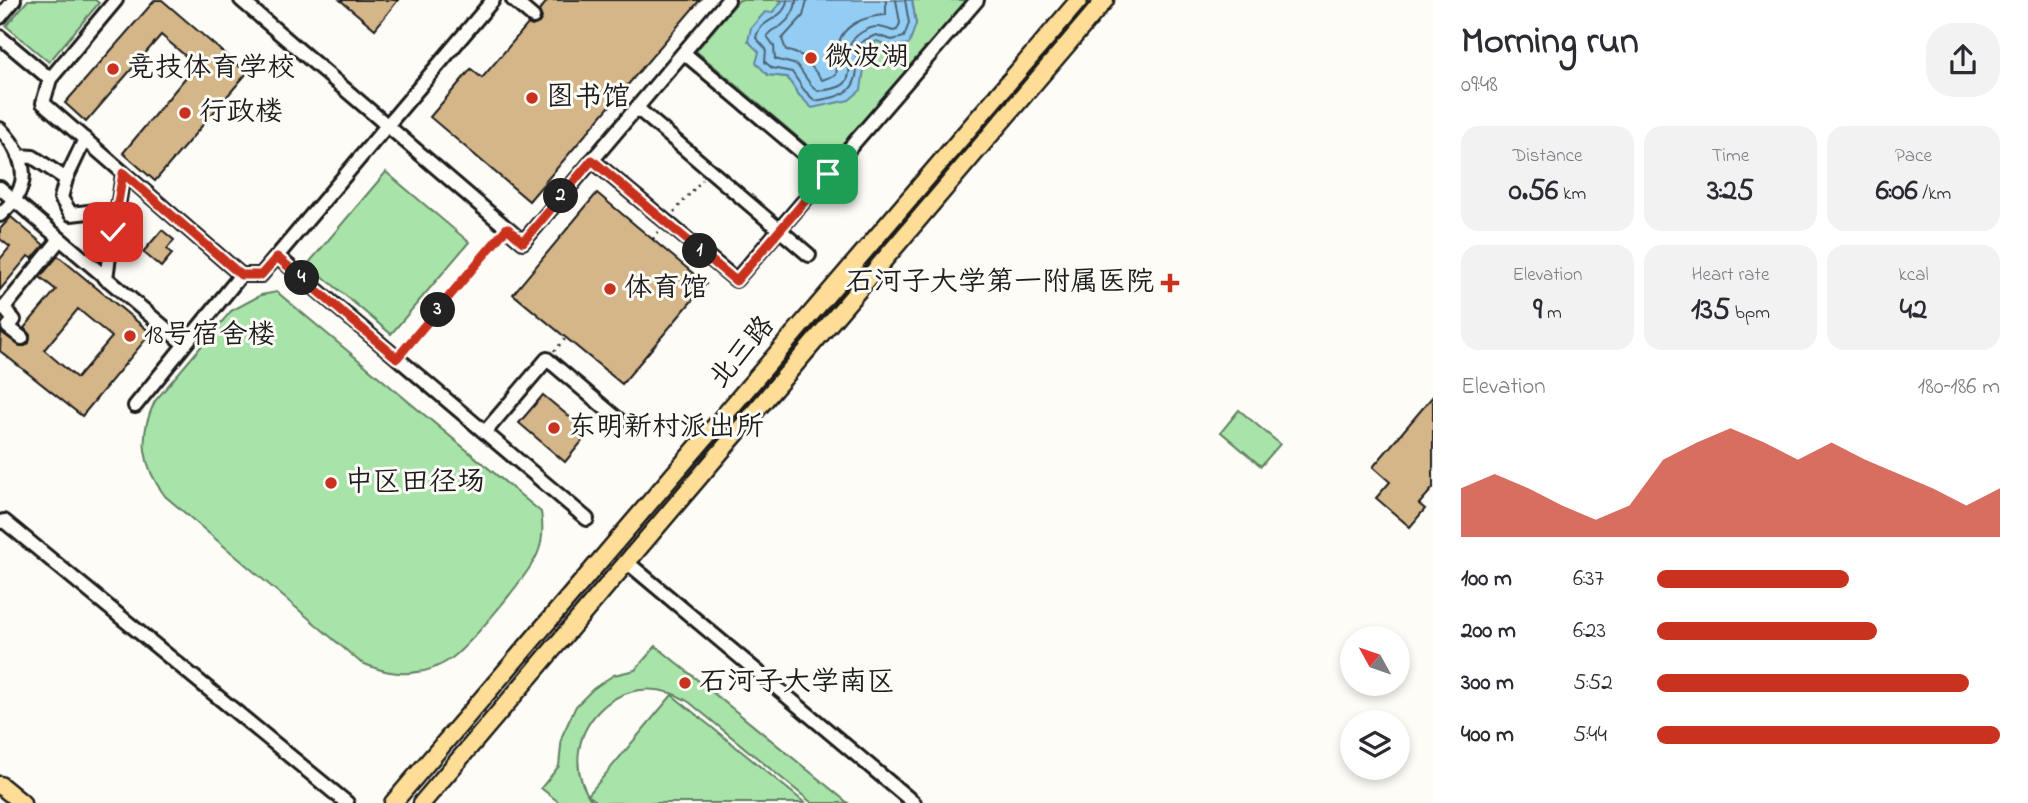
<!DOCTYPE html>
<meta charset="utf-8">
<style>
body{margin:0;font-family:"Indie Flower","LXGW WenKai TC",sans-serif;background:#f2f2f3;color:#2b2b33;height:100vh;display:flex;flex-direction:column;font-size:26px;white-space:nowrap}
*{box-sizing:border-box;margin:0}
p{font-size:23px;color:#7c7c81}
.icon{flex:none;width:38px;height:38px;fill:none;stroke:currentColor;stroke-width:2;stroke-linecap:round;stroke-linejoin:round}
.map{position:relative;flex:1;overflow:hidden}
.sheet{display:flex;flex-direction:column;background:#fff;width:595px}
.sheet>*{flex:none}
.needle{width:46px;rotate:310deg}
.controls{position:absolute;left:1340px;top:626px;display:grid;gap:14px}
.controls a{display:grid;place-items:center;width:70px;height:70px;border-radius:50%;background:#fff;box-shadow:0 4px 10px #0003;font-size:35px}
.pin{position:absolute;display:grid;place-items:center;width:60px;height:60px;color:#fff;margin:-30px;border-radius:14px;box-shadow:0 4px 10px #0006}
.km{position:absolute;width:35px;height:35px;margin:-18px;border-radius:50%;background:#222;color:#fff;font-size:19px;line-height:35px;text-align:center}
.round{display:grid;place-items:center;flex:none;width:74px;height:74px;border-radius:28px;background:#f2f2f3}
.summary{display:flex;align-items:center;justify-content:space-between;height:119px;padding:0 28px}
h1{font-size:38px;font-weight:700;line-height:52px}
.metrics{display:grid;grid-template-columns:repeat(3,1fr);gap:10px;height:119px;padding:7px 28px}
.metrics div{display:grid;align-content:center;border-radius:18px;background:#f2f2f3;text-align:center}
.metrics b{font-size:30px;font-weight:700}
.metrics small{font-size:19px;font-weight:400}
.metrics p{font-size:19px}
.chart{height:196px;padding:14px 28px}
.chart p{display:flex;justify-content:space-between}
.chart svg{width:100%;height:126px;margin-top:7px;fill:#c8321e;opacity:.7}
ul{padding:0 28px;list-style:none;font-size:23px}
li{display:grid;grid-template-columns:112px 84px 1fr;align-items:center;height:52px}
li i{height:18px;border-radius:9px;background:#c8321e}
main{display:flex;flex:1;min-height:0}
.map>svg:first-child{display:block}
.green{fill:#a8e4a9;stroke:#628062;stroke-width:2}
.water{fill:#94cdf4;stroke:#64869e;stroke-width:2}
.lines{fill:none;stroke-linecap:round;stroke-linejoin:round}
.shore{stroke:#4c6372;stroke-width:2}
.building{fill:#d5b689;stroke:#1c1c1c;stroke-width:2;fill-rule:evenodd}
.minor-casing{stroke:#1c1c1c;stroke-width:18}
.major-casing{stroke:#1c1c1c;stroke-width:21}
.path{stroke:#1c1c1c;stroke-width:2.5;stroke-dasharray:2 5;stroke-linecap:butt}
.minor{stroke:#fdfcf7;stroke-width:12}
.major{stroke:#fedd96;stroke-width:16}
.route-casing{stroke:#fff;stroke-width:14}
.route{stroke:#c8321e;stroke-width:9}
.poi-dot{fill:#c8321e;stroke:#fdfcf7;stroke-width:2.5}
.labels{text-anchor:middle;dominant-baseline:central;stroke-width:6;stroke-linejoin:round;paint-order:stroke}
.poi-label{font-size:28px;fill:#1c1c1c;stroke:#fdfcf7;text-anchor:start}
.street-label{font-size:28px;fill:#1c1c1c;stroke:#fdfcf7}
</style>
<main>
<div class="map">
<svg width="1433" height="803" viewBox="0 0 1433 803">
<rect width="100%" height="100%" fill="#fdfcf7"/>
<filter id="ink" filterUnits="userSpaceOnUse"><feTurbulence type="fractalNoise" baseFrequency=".0143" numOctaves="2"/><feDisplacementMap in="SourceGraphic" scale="14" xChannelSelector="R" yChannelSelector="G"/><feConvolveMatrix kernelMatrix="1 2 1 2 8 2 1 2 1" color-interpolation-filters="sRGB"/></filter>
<g filter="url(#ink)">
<path class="green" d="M28 0H95L99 3 49 62 6 26Z
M739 0H783L772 13 759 52 768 75 787 77 799 95 864 69V50L877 41 891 47 916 24 912 0H970L827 162 696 51Z
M386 172 469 242 391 334 308 264Z
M277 292 541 512C543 524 543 538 539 550 532 572 471 643 452 658 442 665 429 671 417 672 396 676 378 670 360 662L165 496C142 466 138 436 155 401L231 311 261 295Z
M1239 410 1280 444 1261 466 1221 432Z
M656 646 848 803H812L689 702C621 658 546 739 593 803H560L541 788 559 766 562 736 576 706 593 689 606 680 614 675 635 670Z
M672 695 805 803H599L588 795Z"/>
<path class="water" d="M783 0H912L916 24 909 44 891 47 877 41 864 50V69L861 90 849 100 812 108 799 95 787 77 768 75 756 63 759 52 748 41 751 28 765 12 772 13Z"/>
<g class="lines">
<path class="shore" d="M787 0C785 21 759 18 756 38L766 49 765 62 772 68 792 72 804 90 815 101C842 96 858 94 857 63 857 58 855 51 858 46 861 41 871 37 876 35L892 40 904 37 909 23 905 0
M796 0C796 10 789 20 781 26 774 30 771 29 767 36L774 46 775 59 797 65 811 85 818 91C825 90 840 89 845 83 858 66 835 49 862 32 874 25 880 26 893 31L897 30 900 23 896 0
M807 0 803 16 782 39 786 50 803 56 822 80 836 75C838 65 836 56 838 47 841 24 867 16 886 15V0"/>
</g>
<path class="building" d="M155 0H162L247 73 155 181 123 153 196 65 161 35 86 122 65 103Z
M340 0H398L375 29Z
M548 0H700L529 201 430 117 471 69 482 78 528 24 532 26 539 23 542 18 539 11Z
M597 193 706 284 622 384 513 294Z
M11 217 44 245 32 259 28 256 0 290V259L10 247 0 239V229Z
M162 230 174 240 167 249 172 254 161 267 143 252Z
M58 256 151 333 82 416 0 351 1 332 20 346H25L29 343 30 335 24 328 56 290 40 277ZM78 309 112 337 77 378 44 350Z
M543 395 589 433 565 462 519 423Z
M1433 396V488L1419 504 1425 509 1410 527 1376 498 1390 482 1373 467Z"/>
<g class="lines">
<g class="minor-casing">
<path id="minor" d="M116 0 50 79 43 103 241 275
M241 0 523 242 728 0
M513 0 533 17
M0 17 14 0
M0 37 50 79
M684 53 828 174
M637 108 809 255
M0 129C15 144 29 168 20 189 17 199 7 208 0 215
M18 156 33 157 66 179 61 198 71 214 97 211 113 232
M592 160 736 280 977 0
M66 179 85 139
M0 188 184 344
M277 256 587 519
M106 279C110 243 119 208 123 173
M22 338 8 327 14 320 4 308 60 239
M135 406 241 275H261L493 0
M485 432 547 359 619 420
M0 522 4 521 347 803
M628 563 914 803"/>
</g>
<g class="major-casing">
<path id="major" d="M0 785 22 803
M393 803 1079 0
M422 803 1105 0"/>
</g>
<path class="path" d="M674 212 702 180
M653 239 659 231
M404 350 499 238
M554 351 566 338"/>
<use href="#minor" class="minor"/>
<use href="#major" class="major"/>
</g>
</g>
<g class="lines" filter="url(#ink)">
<g class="route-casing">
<path id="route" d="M113 232 123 173 241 275H261L277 257 397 358 507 228 523 242 592 160 736 281 828 174"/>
</g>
<use href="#route" class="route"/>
</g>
<g class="poi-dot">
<circle cx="811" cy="58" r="7"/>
<circle cx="113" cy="69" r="7"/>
<circle cx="532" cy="98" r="7"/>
<circle cx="185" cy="113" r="7"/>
<path d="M1166.5 272.5h7v7h7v7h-7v7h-7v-7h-7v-7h7z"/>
<circle cx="610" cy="289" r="7"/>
<circle cx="130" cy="336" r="7"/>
<circle cx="554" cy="428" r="7"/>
<circle cx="331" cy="483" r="7"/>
<circle cx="685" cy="683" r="7"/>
</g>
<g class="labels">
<g class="poi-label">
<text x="825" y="58">微波湖</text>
<text x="127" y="69">竞技体育学校</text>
<text x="546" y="98">图书馆</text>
<text x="199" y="113">行政楼</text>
<text x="1154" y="283" text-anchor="end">石河子大学第一附属医院</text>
<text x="624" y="289">体育馆</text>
<text x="144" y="336">18号宿舍楼</text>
<text x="568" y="428">东明新村派出所</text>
<text x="345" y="483">中区田径场</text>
<text x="699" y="683">石河子大学南区</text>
</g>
<g class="street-label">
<text transform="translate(743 353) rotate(-50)">北三路</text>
</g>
</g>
</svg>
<div class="controls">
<a><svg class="needle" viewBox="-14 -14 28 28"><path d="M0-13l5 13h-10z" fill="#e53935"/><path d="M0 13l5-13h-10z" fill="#7c7c81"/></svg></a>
<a><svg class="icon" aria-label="layers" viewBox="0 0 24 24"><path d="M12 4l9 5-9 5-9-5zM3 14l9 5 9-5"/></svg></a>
</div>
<div class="pin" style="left:828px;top:174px;background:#1e9e55"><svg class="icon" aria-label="arrive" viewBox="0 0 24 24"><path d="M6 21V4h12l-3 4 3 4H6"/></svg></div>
<div class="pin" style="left:113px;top:232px;background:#d93025"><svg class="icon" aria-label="check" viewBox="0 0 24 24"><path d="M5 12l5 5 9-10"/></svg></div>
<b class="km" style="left:700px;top:251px">1</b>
<b class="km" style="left:561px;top:196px">2</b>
<b class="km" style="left:438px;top:310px">3</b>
<b class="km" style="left:302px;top:278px">4</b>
</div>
<section class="sheet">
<div class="summary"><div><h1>Morning run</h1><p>09:48</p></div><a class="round"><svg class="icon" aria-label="share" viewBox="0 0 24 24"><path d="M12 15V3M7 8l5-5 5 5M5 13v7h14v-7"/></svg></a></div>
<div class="metrics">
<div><p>Distance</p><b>0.56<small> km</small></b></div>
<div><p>Time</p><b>3:25</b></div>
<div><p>Pace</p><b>6:06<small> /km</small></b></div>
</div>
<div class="metrics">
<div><p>Elevation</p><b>9<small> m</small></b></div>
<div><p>Heart rate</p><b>135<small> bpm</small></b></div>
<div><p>kcal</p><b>42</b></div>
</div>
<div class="chart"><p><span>Elevation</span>180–186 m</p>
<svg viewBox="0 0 160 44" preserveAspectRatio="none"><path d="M0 44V27L10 22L20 27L30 33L40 38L50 33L60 17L70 11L80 6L90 11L100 17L110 11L120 17L130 22L140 27L150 33L160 27V44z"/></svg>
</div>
<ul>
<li><b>100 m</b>6:37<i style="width:56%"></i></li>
<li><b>200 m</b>6:23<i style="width:64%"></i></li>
<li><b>300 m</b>5:52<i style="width:91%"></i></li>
<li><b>400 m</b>5:44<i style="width:100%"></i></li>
</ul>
</section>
</main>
